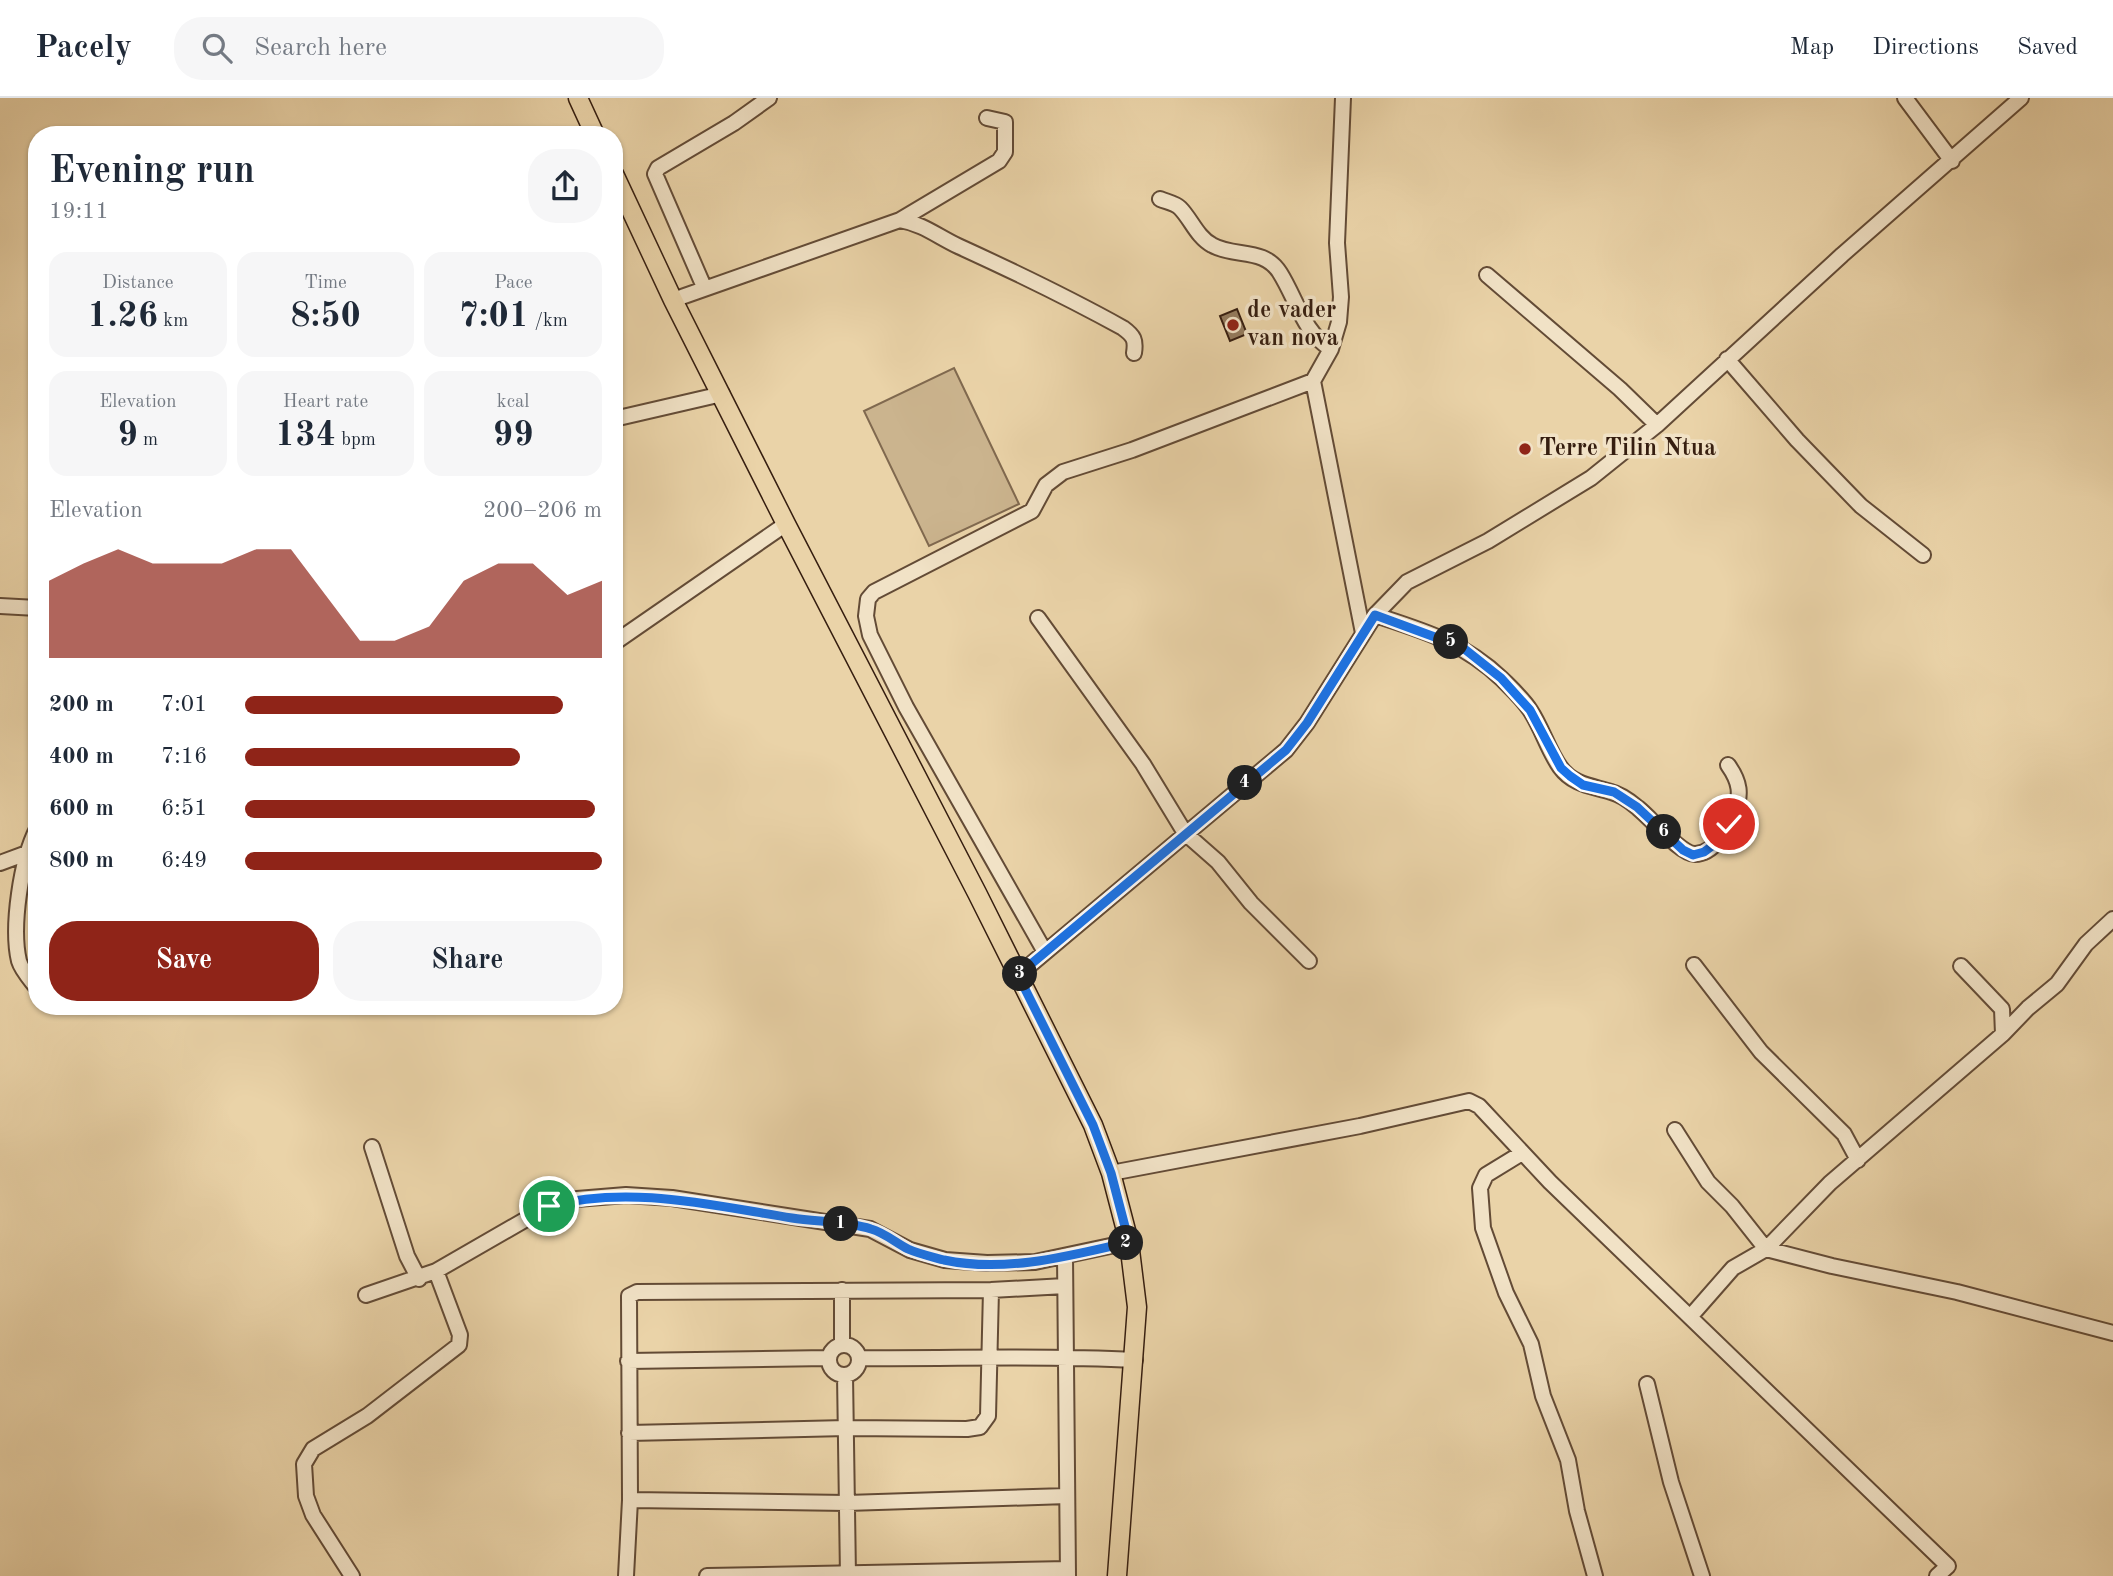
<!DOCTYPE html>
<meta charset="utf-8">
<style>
body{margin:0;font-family:"Old Standard TT",serif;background:#f6f6f7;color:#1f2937;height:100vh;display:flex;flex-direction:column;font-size:26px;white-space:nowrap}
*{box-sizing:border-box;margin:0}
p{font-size:23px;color:#747a83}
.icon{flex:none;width:38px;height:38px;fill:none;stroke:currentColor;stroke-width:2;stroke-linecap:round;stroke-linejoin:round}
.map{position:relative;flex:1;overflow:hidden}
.details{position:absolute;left:28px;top:28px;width:595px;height:889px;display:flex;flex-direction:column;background:#fff;border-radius:28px;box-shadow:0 2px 5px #0004}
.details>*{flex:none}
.pin{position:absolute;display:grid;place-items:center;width:60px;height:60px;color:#fff;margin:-30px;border:4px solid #fff;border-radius:50%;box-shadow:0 2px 7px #0007}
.km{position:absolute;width:35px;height:35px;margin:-18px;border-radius:50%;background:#222;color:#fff;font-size:19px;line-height:35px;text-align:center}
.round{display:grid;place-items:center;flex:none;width:74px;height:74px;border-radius:28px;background:#f6f6f7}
.summary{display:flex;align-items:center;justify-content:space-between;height:119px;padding:0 21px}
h1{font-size:38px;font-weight:700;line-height:52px}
.figures{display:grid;grid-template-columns:repeat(3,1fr);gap:10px;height:119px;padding:7px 21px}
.figures div{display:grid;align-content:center;border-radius:18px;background:#f6f6f7;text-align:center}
.figures b{font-size:35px;font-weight:700}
.figures small{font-size:19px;font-weight:400}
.figures p{font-size:19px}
.chart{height:196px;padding:14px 21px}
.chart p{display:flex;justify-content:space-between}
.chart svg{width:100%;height:126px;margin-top:7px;fill:#8f2418;opacity:.7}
.primary-button{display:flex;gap:14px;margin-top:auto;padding:14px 21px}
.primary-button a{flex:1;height:80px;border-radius:28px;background:#8f2418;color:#fff;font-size:28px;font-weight:700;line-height:80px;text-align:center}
.primary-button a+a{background:#f6f6f7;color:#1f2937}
ul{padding:0 21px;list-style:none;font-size:23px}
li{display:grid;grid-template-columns:112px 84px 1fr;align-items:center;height:52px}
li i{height:18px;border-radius:9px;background:#8f2418}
header{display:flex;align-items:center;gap:42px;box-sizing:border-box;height:98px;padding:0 35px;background:#fff;border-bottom:2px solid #e0e1e3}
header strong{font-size:33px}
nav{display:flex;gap:38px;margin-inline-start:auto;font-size:24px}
.search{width:490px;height:63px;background:#f6f6f7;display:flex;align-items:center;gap:18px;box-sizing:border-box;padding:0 24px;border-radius:28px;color:#747a83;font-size:26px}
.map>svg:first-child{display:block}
.green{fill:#cbb48e;stroke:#80694f;stroke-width:2}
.building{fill:#947c5f;stroke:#361e10;stroke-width:2}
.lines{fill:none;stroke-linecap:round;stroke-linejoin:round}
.minor-casing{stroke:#634b36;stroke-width:18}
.major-casing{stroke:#361e10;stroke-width:21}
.minor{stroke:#f1e2c6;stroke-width:14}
.major{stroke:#ead3a8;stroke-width:18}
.route-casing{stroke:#fff;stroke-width:14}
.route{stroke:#1a73e8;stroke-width:9}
.poi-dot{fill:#8f2418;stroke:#f1e2c6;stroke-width:2.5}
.labels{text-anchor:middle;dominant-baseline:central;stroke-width:7;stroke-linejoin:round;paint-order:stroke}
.poi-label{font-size:24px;font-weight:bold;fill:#361e10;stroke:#f1e2c6;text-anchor:start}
</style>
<header>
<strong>Pacely</strong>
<div class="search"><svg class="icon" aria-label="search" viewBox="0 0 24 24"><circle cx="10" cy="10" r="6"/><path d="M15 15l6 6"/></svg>Search here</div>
<nav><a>Map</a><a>Directions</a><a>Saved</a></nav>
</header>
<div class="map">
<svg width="2113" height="1478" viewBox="0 0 2113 1478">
<rect width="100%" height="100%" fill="#ead3a8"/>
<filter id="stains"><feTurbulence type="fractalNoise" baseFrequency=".00286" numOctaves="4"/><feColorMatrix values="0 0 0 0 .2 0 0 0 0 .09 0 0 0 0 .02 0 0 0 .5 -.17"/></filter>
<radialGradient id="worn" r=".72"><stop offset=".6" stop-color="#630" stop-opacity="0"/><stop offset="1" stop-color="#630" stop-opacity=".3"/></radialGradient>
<path class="green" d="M954 270 1019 406 929 448 864 313Z"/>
<path class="building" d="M1237 211 1247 236 1230 243 1220 218Z"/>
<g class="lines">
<g class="minor-casing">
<path id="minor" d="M1343 0 1337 145 1341 199 1339 224 1331 251 1313 283 1363 535
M1905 0 1952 63
M1160 101C1167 104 1175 105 1180 110 1191 121 1197 139 1212 147 1235 160 1264 149 1280 175 1297 202 1303 234 1331 251
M900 122C923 126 937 138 958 148 1015 174 1069 200 1123 230 1134 238 1136 242 1134 255
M1487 177 1620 291 1657 327
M704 189 655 76 658 70 734 25 769 0
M673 202 900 122 999 63 1005 54V24L987 20
M1727 261 1797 342 1861 408 1923 457
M614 321 722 296
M0 508 37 510
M1375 517C1424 533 1463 544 1502 581 1511 590 1523 601 1530 612 1542 630 1548 652 1560 669 1573 687 1592 688 1611 694 1620 696 1631 704 1638 710 1651 720 1680 756 1695 756 1714 756 1728 731 1734 716 1742 696 1740 684 1728 667
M1038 520 1143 666 1185 735 1218 764 1251 805 1309 863
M614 545 786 426
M37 731C21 762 11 829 19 863 22 873 31 882 37 890
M0 765 27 755
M1045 854 906 609 870 537 866 518 868 501 874 494 1032 413 1046 387 1063 374 1132 352 1313 283
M1694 867 1761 954 1844 1036 1858 1062
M1961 868 2002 911 2003 936
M1018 877 1286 652 1307 625 1375 517 1407 484 1488 443 1591 380 1657 327 1842 157 2021 0
M1675 1032 1708 1084 1732 1108 1766 1151 1830 1085 2003 936 2028 910 2057 886 2086 846 2113 821
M372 1049 407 1158 419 1181
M1522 1055 1486 1077 1480 1090 1483 1130 1506 1195 1531 1246 1543 1298 1568 1362 1577 1413 1595 1478
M1111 1075 1360 1028 1469 1003 1479 1008 1550 1084 1948 1468 1937 1478
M1065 1158 1068 1478
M366 1197 436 1173 549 1108 577 1101 626 1097 672 1100 870 1131 910 1152 945 1162 987 1165 1035 1164 1129 1144
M1690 1219 1733 1170 1766 1151 1832 1168 1957 1194 2113 1235
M829 1262a15 15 0 1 1 30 0a15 15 0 1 1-30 0Z
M842 1247V1192
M859 1260C951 1261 1043 1257 1135 1262
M628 1263 828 1260
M845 1277 848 1478
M1647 1286 1671 1384 1702 1478
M629 1335 846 1330 967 1331 980 1329 988 1318 991 1192
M630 1402 847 1405 1067 1398
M352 1478 313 1417 306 1398 304 1366 313 1351 367 1318 459 1247 460 1237 436 1173
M626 1478 630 1402 629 1198 637 1194 991 1192 1065 1188
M707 1478 1068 1471"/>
</g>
<g class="major-casing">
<path id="major" d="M578 0 595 37
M614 76 673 202 786 426 977 795 1093 1027 1111 1075 1129 1144 1137 1209 1117 1478"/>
</g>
<use href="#minor" class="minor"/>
<use href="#major" class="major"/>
</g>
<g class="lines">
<g class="route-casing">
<path id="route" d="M549 1108C630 1087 710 1107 792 1120 817 1124 846 1123 871 1131 885 1135 896 1145 908 1151 919 1156 933 1159 944 1162 1005 1175 1069 1158 1129 1144L1111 1075 1093 1027 1018 877 1286 652 1307 625 1375 517 1462 549 1501 580 1530 612 1561 670 1570 678 1583 687 1614 694 1637 709 1683 752 1693 757 1704 754 1716 745 1729 726"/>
</g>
<use href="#route" class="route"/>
</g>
<g class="poi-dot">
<circle cx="1233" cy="227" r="7"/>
<circle cx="1525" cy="351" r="7"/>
</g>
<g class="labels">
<g class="poi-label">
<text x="1247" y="213">de vader<tspan x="1247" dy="28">van nova</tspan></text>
<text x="1539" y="351">Terre Tilin Ntua</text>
</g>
</g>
<rect width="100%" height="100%" filter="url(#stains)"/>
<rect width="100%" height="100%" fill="url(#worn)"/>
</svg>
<div class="pin" style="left:549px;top:1108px;background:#1e9e55"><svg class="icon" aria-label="arrive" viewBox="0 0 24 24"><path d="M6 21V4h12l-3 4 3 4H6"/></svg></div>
<div class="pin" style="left:1729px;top:726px;background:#d93025"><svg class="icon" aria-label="check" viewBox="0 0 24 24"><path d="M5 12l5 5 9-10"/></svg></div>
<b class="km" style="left:841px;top:1126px">1</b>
<b class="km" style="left:1126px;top:1145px">2</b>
<b class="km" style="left:1020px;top:876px">3</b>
<b class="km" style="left:1245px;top:685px">4</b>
<b class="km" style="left:1451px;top:544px">5</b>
<b class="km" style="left:1664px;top:734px">6</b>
<section class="details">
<div class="summary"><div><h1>Evening run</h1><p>19:11</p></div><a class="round"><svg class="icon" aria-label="share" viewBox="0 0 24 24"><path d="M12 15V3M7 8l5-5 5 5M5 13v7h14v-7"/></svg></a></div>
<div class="figures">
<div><p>Distance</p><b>1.26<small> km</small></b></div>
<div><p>Time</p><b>8:50</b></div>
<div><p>Pace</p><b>7:01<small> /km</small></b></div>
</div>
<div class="figures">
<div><p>Elevation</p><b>9<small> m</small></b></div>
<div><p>Heart rate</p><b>134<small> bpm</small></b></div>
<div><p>kcal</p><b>99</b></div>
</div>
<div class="chart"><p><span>Elevation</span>200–206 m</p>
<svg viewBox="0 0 160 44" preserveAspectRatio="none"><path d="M0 44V17L10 11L20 6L30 11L40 11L50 11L60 6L70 6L80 22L90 38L100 38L110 33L120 17L130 11L140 11L150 22L160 17V44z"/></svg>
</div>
<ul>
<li><b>200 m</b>7:01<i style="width:89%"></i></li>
<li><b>400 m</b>7:16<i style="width:77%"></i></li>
<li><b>600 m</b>6:51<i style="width:98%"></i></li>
<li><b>800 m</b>6:49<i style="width:100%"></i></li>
</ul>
<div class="primary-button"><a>Save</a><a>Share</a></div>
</section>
</div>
